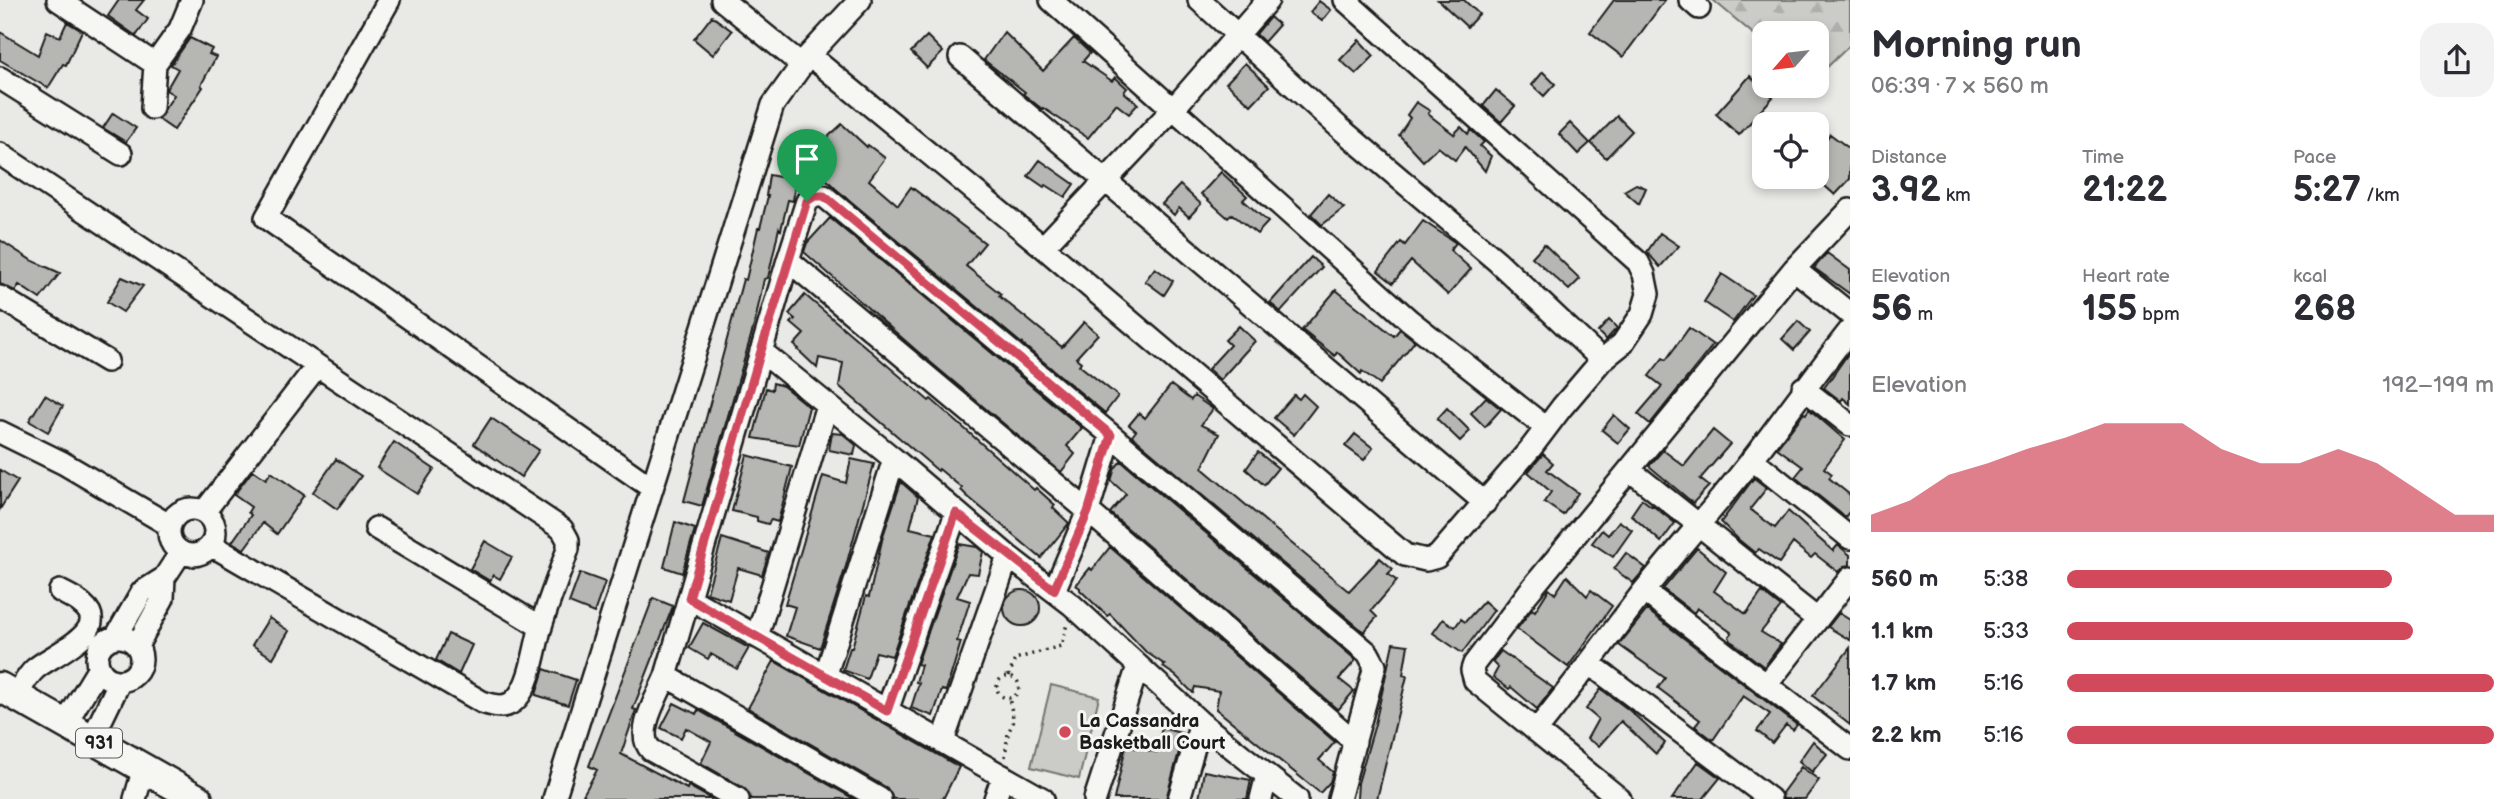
<!DOCTYPE html>
<meta charset="utf-8">
<style>
body{margin:0;font-family:"Balsamiq Sans",sans-serif;background:#f2f2f3;color:#2b2b33;height:100vh;display:flex;flex-direction:column;font-size:26px;white-space:nowrap}
*{box-sizing:border-box;margin:0}
p{font-size:23px;color:#7c7c81}
.icon{flex:none;width:38px;height:38px;fill:none;stroke:currentColor;stroke-width:2;stroke-linecap:round;stroke-linejoin:round}
.map{position:relative;flex:1;overflow:hidden}
.sheet{display:flex;flex-direction:column;background:#fff;width:665px}
.sheet>*{flex:none}
.needle{width:46px;rotate:242deg}
.controls{position:absolute;left:1752px;top:21px;display:grid;gap:14px}
.controls a{display:grid;place-items:center;width:77px;height:77px;border-radius:14px;background:#fff;box-shadow:0 4px 10px #0003;font-size:35px}
.pin{position:absolute;display:grid;place-items:center;width:60px;height:60px;color:#fff;margin:-72px -30px;border-radius:50% 50% 50% 0;rotate:-45deg;box-shadow:0 0 7px #0007}
.pin .icon{rotate:45deg}
.round{display:grid;place-items:center;flex:none;width:74px;height:74px;border-radius:21px;background:#f2f2f3}
.overview{display:flex;align-items:center;justify-content:space-between;height:119px;padding:0 21px}
h1{font-size:38px;font-weight:700;line-height:52px}
.stats{display:grid;grid-template-columns:repeat(3,1fr);gap:10px;height:119px;padding:7px 21px}
.stats div{display:grid;align-content:center}
.stats b{font-size:35px;font-weight:700}
.stats small{font-size:19px;font-weight:400}
.stats p{font-size:19px}
.chart{height:196px;padding:14px 21px}
.chart p{display:flex;justify-content:space-between}
.chart svg{width:100%;height:126px;margin-top:7px;fill:#d1495b;opacity:.7}
ul{padding:0 21px;list-style:none;font-size:23px}
li{display:grid;grid-template-columns:112px 84px 1fr;align-items:center;height:52px}
li i{height:18px;border-radius:9px;background:#d1495b}
main{display:flex;flex:1;min-height:0}
.map>svg:first-child{display:block}
.forest{fill:url(#forest-firs);stroke:#747472;stroke-width:2}
.garden{fill:#cbcbc7;stroke:#747472;stroke-width:2}
.building{fill:#b6b6b3;stroke:#1c1c1c;stroke-width:2}
.lines{fill:none;stroke-linecap:round;stroke-linejoin:round}
.minor-casing{stroke:#1c1c1c;stroke-width:26}
.major-casing{stroke:#1c1c1c;stroke-width:33}
.path{stroke:#1c1c1c;stroke-width:3.5;stroke-dasharray:2 5;stroke-linecap:butt}
.minor{stroke:#f6f6f2;stroke-width:21}
.major{stroke:#f6f6f2;stroke-width:28}
.route-casing{stroke:#fff;stroke-width:14}
.route{stroke:#d1495b;stroke-width:9}
.poi-dot{fill:#d1495b;stroke:#f6f6f2;stroke-width:2.5}
.labels{text-anchor:middle;dominant-baseline:central;stroke-width:6;stroke-linejoin:round;paint-order:stroke}
.shield{fill:#f6f6f2;stroke:#5d5d5c;stroke-width:2}
.shield-label{font-size:18px;font-weight:bold;fill:#1c1c1c}
.poi-label{font-size:19px;font-weight:bold;fill:#1c1c1c;stroke:#f6f6f2;text-anchor:start}
</style>
<main>
<div class="map">
<svg width="1850" height="799" viewBox="0 0 1850 799">
<defs>
<pattern id="forest-firs" width="22" height="20" patternUnits="userSpaceOnUse" patternTransform="scale(1.75)"><rect width="22" height="20" fill="#cbcbc7"/><path d="M5 1l3.5 6h-7zM16 11l3.5 6h-7z" fill="#aeaeaa"/></pattern>
</defs>
<rect width="100%" height="100%" fill="#e9e9e5"/>
<filter id="ink" filterUnits="userSpaceOnUse"><feTurbulence type="fractalNoise" baseFrequency=".0143" numOctaves="2"/><feDisplacementMap in="SourceGraphic" scale="14" xChannelSelector="R" yChannelSelector="G"/><feConvolveMatrix kernelMatrix="1 2 1 2 8 2 1 2 1" color-interpolation-filters="sRGB"/></filter>
<g filter="url(#ink)">
<path class="forest" d="M1713 0H1850V45L1817 77 1816 33H1764V43Z"/>
<path class="garden" d="M1051 685 1099 697 1079 779 1031 767Z"/>
<path class="building" d="M119 0H144L136 10 148 19 136 36 108 16Z
M1438 0H1464L1479 14 1467 27Z
M1614 0H1665L1623 57 1590 32Z
M1319 1 1331 10 1322 21 1310 12Z
M712 16 732 31 713 55 694 39Z
M1270 17 1279 25 1264 42 1256 34Z
M67 22 82 31 66 65 63 64 48 88 0 60V32L38 55 47 31 60 37Z
M1004 32 1043 71 1074 38 1090 53 1083 61 1112 81 1115 77 1127 88 1124 92 1138 104 1129 114 1116 104 1088 138 1043 108 1042 109 1023 94 1025 92 984 60Z
M927 36 943 52 927 68 911 52Z
M190 38 212 49 209 54 216 57 201 85 203 87 174 130 158 119 174 95 166 90 178 69 171 65Z
M1359 40 1374 56 1356 74 1340 60Z
M1245 63 1269 86 1251 105 1226 83Z
M1543 72 1555 84 1544 96 1532 85Z
M1750 76 1773 97 1739 135 1716 114Z
M1496 90 1515 106 1501 122 1483 106Z
M1416 102 1430 111 1428 114 1455 135 1454 134 1461 127 1468 134 1471 130 1484 142 1480 146 1491 156 1485 171 1465 147 1455 160 1438 147 1423 161 1399 135 1410 118 1407 115Z
M113 113 136 128 126 142 103 128Z
M1617 116 1632 131 1606 158 1591 143Z
M1570 123 1590 143 1578 154 1559 134Z
M842 124 867 147 868 145 885 158 869 180 898 205 911 187 985 243 966 266 1001 294 999 296 1062 347 1084 322 1098 334 1076 358 1081 362 1079 365 1118 396 1105 413 836 189 810 163 829 136Z
M1830 134 1850 149V179L1835 195 1816 178V154Z
M1040 160 1074 184 1065 197 1046 185 1044 187 1028 176Z
M1221 172 1247 196 1243 200 1268 222 1257 234 1232 214 1228 218 1201 194Z
M769 175 796 180 793 201 788 200 781 230 779 228 768 278 764 279 755 322 702 506 684 501 743 279 746 280 758 228H760L768 196H766Z
M1636 184 1646 188 1639 204 1624 191Z
M1180 185 1201 204 1189 217 1179 208 1174 215 1162 204Z
M1328 194 1344 208 1322 225 1311 214Z
M830 218 1082 428 1067 446 1075 454 1061 472 917 351 804 252 807 243Z
M1423 221 1456 243 1450 250 1471 269 1448 295 1411 261 1393 283 1378 271 1401 242 1405 245Z
M1660 233 1679 246 1660 267 1647 252Z
M0 240 31 260 60 273 40 299 19 285 15 291 0 284Z
M1544 244 1580 279 1569 290 1532 257Z
M1827 253 1850 270V294L1814 268Z
M1311 257 1322 267 1281 312 1270 303Z
M1155 268 1173 281 1164 295 1145 281Z
M1722 274 1753 295 1733 322 1704 302Z
M122 277 143 286 123 312 107 302Z
M1336 290 1394 336 1400 329 1415 341 1380 384 1362 371 1361 374 1337 352 1335 356 1302 330Z
M805 295 929 401 931 399 1034 490 1036 488 1055 505 1053 508 1069 523 1041 558 967 496 961 490 962 488 939 469 938 471 839 386 843 363 819 358 817 368 798 350 799 349 794 345 804 334 791 323 795 319 789 314Z
M1609 320 1617 328 1606 340 1598 332Z
M1798 321 1810 332 1794 350 1782 339Z
M1239 326 1255 341 1220 380 1208 369 1230 345 1225 340Z
M1689 328 1713 345 1650 424 1638 414 1662 386 1649 376 1663 358 1666 360Z
M1850 351V404L1843 398 1841 401 1824 388Z
M773 383 783 386 809 407 799 445 753 438 766 388 772 390Z
M1171 385 1191 400 1194 396 1213 409 1201 425 1219 434 1202 468 1347 590 1349 591 1380 558 1393 569 1388 574 1397 581 1371 611 1377 617 1364 632 1132 436 1136 431 1129 425 1139 413 1145 418Z
M1303 394 1316 406 1294 435 1274 418 1294 395 1299 399Z
M45 395 63 406 48 432 29 421Z
M1486 397 1501 409 1485 427 1471 413Z
M1447 408 1470 431 1460 441 1437 419Z
M1809 409 1845 440 1824 468 1832 474 1829 478 1850 495V511L1845 517 1795 477 1803 467 1777 448 1804 413 1806 414Z
M1614 415 1630 429 1618 443 1602 430Z
M491 418 539 450 521 477 474 444Z
M1713 430 1730 444 1700 479 1709 486 1693 503 1649 466 1663 450 1684 466Z
M832 433 843 434 856 445 854 455 829 450Z
M1355 434 1373 448 1364 460 1345 446Z
M394 442 434 469 417 494 377 468Z
M1258 452 1278 468 1264 485 1246 469Z
M1543 454 1553 463 1547 470 1578 493 1563 515 1544 502 1551 492 1528 472Z
M747 455 792 467 778 522 771 520 768 524 757 521V517L732 511Z
M336 459 361 476 337 509 313 492Z
M851 459 874 464 846 566 820 648 786 636 795 607 785 604 823 476 846 483Z
M1121 461 1356 660 1339 679 1354 691 1338 710 1110 513 1126 494 1111 481 1115 468Z
M0 470 18 481 0 509Z
M253 470 266 479 271 472 304 495 277 534 263 523 244 549 232 542 251 515 248 512 251 507 234 495Z
M1754 478 1767 488 1750 509 1775 528 1788 511 1833 551 1838 545 1850 555V565L1844 566 1838 572 1815 554 1811 558 1793 543 1779 563 1759 549 1755 553 1739 540 1721 522Z
M901 482 918 497 910 528 935 534 892 656 876 652 867 679 843 670 850 648H852L866 596 869 597 883 536Z
M1642 499 1651 506 1652 505 1675 523 1661 542 1631 515Z
M1619 521 1632 530 1613 557 1592 543 1602 530 1608 535Z
M675 522 695 529 682 573 664 567Z
M722 538 769 553 762 575 738 568 729 600 707 593Z
M485 541 512 557 500 579 493 575 490 581 470 569Z
M959 544 977 547 983 552 978 574 968 573 957 597 970 601 957 641 961 642 946 691 942 690 933 716 911 708 919 683 916 682 921 665 917 664Z
M1110 547 1335 742 1319 760 1333 772 1330 782 1320 793 1216 709 1219 691 1195 687 1193 693 1176 676 1163 667 1165 665 1146 652 1110 614 1107 616 1080 590V588L1076 585 1090 568 1092 570Z
M1697 548 1726 572 1714 591 1746 614 1762 592 1781 607 1761 632 1781 644 1764 667 1731 641 1729 636 1732 633 1697 608 1694 613 1663 589Z
M1626 553 1646 568 1633 583 1614 569Z
M580 573 605 582 594 613 569 603Z
M1567 576 1587 596 1591 590 1612 606 1568 667 1517 629 1532 609 1535 611 1549 589 1555 594Z
M1004 608a18 18 0 1 1 36 0a18 18 0 1 1-36 0Z
M653 598 673 606 633 709 636 710 621 754 687 789 688 786 711 799H591L583 795 597 770 589 766Z
M1484 601 1494 610 1462 653 1433 633 1443 619 1455 627 1461 619 1465 622Z
M1647 610 1797 725 1793 730 1786 725 1772 743 1757 731 1770 714 1743 696 1713 740 1695 726 1700 720 1658 688 1665 678 1619 645Z
M1839 613 1850 620V640L1828 627Z
M269 618 289 631 273 658 252 645Z
M703 623 749 648 737 669 711 654 708 659 689 648Z
M448 634 472 645 459 674 436 660Z
M1393 643 1408 645 1403 675 1407 676 1377 799H1357L1358 783 1375 724Z
M1850 648V725L1813 696Z
M1501 651 1553 688 1537 709 1511 687 1509 689 1493 677 1498 668 1492 662Z
M774 661 959 767 943 799H893L887 788 748 708Z
M544 669 576 680 568 705 536 695Z
M1601 689 1629 710 1665 743 1656 754 1621 721 1599 746 1587 739 1598 719 1586 709Z
M674 703 696 714 698 710 854 799H751L744 788 701 763 711 742 686 728 681 738 661 728Z
M1162 728 1184 734 1166 799H1114L1126 746 1156 752Z
M1813 741 1827 754 1812 772 1799 761Z
M1698 762 1720 778 1703 799H1672Z
M1801 767 1819 780 1805 799H1783L1782 793Z
M1204 771 1251 780 1247 799H1199Z"/>
<g class="lines">
<g class="minor-casing">
<path id="minor" d="M58 0 155 64 180 29 192 0
M389 0 266 218 652 488
M722 0 802 65
M1051 0 1409 320 1545 427
M1199 0 1341 129 1497 261 1602 360
M1690 0 1699 8
M809 55 1043 247 1405 555 1426 560 1437 557 1531 448 1562 407 1602 360 1622 344 1642 314 1648 294 1644 274 1638 262 1345 0
M960 57 1485 503
M0 78 121 154
M152 108 155 64
M0 154 562 529 568 540V549C559 575 549 600 541 626 535 646 531 683 517 698 507 710 495 706 482 702L211 545
M1043 247 1174 108 1268 0
M788 260 1088 511 1355 742
M1794 269 1850 314
M0 297 107 361
M761 351 894 459 1008 556 1072 605 1201 723 1297 799
M1803 388 1850 425
M0 432 63 463 169 525
M1752 459 1850 538
M1631 471 1817 619
M169 532a23 23 0 1 1 46 0a23 23 0 1 1-46 0Z
M204 512 317 366
M376 528 541 627
M1054 591 1088 511 1111 435
M1644 591 1850 749
M689 598 1043 799
M97 659a22 22 0 1 1 44 0a22 22 0 1 1-44 0Z
M116 637 142 592 164 578
M757 637 827 405
M137 646 163 598 164 578 181 552
M1590 664 1770 799
M826 674 894 459
M666 676 880 799
M1767 684 1850 578
M16 696C22 687 27 676 35 669 49 656 114 631 83 605 77 599 67 595 60 591
M887 711 956 513
M65 724 99 668
M1536 731C1573 685 1607 639 1643 592 1678 548 1716 506 1751 461 1784 418 1816 373 1850 330
M92 739 120 681
M943 741 1008 556
M135 799 144 768
M554 799 773 105 809 55 860 0
M738 799 651 750C634 733 658 696 666 676L788 260 807 201 815 196H824L1111 435 1368 653 1375 666 1339 799
M995 799 1003 776
M1095 799 1138 666
M1179 799 1201 723
M1261 799 1267 775
M1620 799 1475 681 1472 670 1474 664 1528 593 1794 269 1850 210"/>
</g>
<g class="major-casing">
<path id="major" d="M0 687 198 799"/>
</g>
<path class="path" d="M997 687a11 11 0 1 1 22 0a11 11 0 1 1-22 0Z
M1009 676 1015 659 1061 646 1067 624
M1005 757 1008 733 1014 721 1009 698"/>
<use href="#minor" class="minor"/>
<use href="#major" class="major"/>
</g>
</g>
<g class="lines" filter="url(#ink)">
<g class="route-casing">
<path id="route" d="M815 196H824L1111 435 1088 512 1054 590 956 513 887 711 689 598 761 351 807 201Z"/>
</g>
<use href="#route" class="route"/>
</g>
<circle class="poi-dot" cx="1065" cy="732" r="7"/>
<g class="labels">
<rect class="shield" x="76" y="728.5" width="46" height="29" rx="5"/>
<g class="shield-label">
<text x="99" y="743">931</text>
</g>
<g class="poi-label">
<text x="1079" y="721">La Cassandra<tspan x="1079" dy="22">Basketball Court</tspan></text>
</g>
</g>
</svg>
<div class="controls">
<a><svg class="needle" viewBox="-14 -14 28 28"><path d="M0-13l5 13h-10z" fill="#e53935"/><path d="M0 13l5-13h-10z" fill="#7c7c81"/></svg></a>
<a><svg class="icon" aria-label="locate" viewBox="0 0 24 24"><circle cx="12" cy="12" r="6"/><path d="M12 2v4M12 18v4M2 12h4M18 12h4"/></svg></a>
</div>
<div class="pin" style="left:807px;top:201px;background:#1e9e55"><svg class="icon" aria-label="arrive" viewBox="0 0 24 24"><path d="M6 21V4h12l-3 4 3 4H6"/></svg></div>
</div>
<section class="sheet">
<div class="overview"><div><h1>Morning run</h1><p>06:39 · 7 × 560 m</p></div><a class="round"><svg class="icon" aria-label="share" viewBox="0 0 24 24"><path d="M12 15V3M7 8l5-5 5 5M5 13v7h14v-7"/></svg></a></div>
<div class="stats">
<div><p>Distance</p><b>3.92<small> km</small></b></div>
<div><p>Time</p><b>21:22</b></div>
<div><p>Pace</p><b>5:27<small> /km</small></b></div>
</div>
<div class="stats">
<div><p>Elevation</p><b>56<small> m</small></b></div>
<div><p>Heart rate</p><b>155<small> bpm</small></b></div>
<div><p>kcal</p><b>268</b></div>
</div>
<div class="chart"><p><span>Elevation</span>192–199 m</p>
<svg viewBox="0 0 160 44" preserveAspectRatio="none"><path d="M0 44V38L10 33L20 24L30 20L40 15L50 11L60 6L70 6L80 6L90 15L100 20L110 20L120 15L130 20L140 29L150 38L160 38V44z"/></svg>
</div>
<ul>
<li><b>560 m</b>5:38<i style="width:76%"></i></li>
<li><b>1.1 km</b>5:33<i style="width:81%"></i></li>
<li><b>1.7 km</b>5:16<i style="width:100%"></i></li>
<li><b>2.2 km</b>5:16<i style="width:100%"></i></li>
</ul>
</section>
</main>
